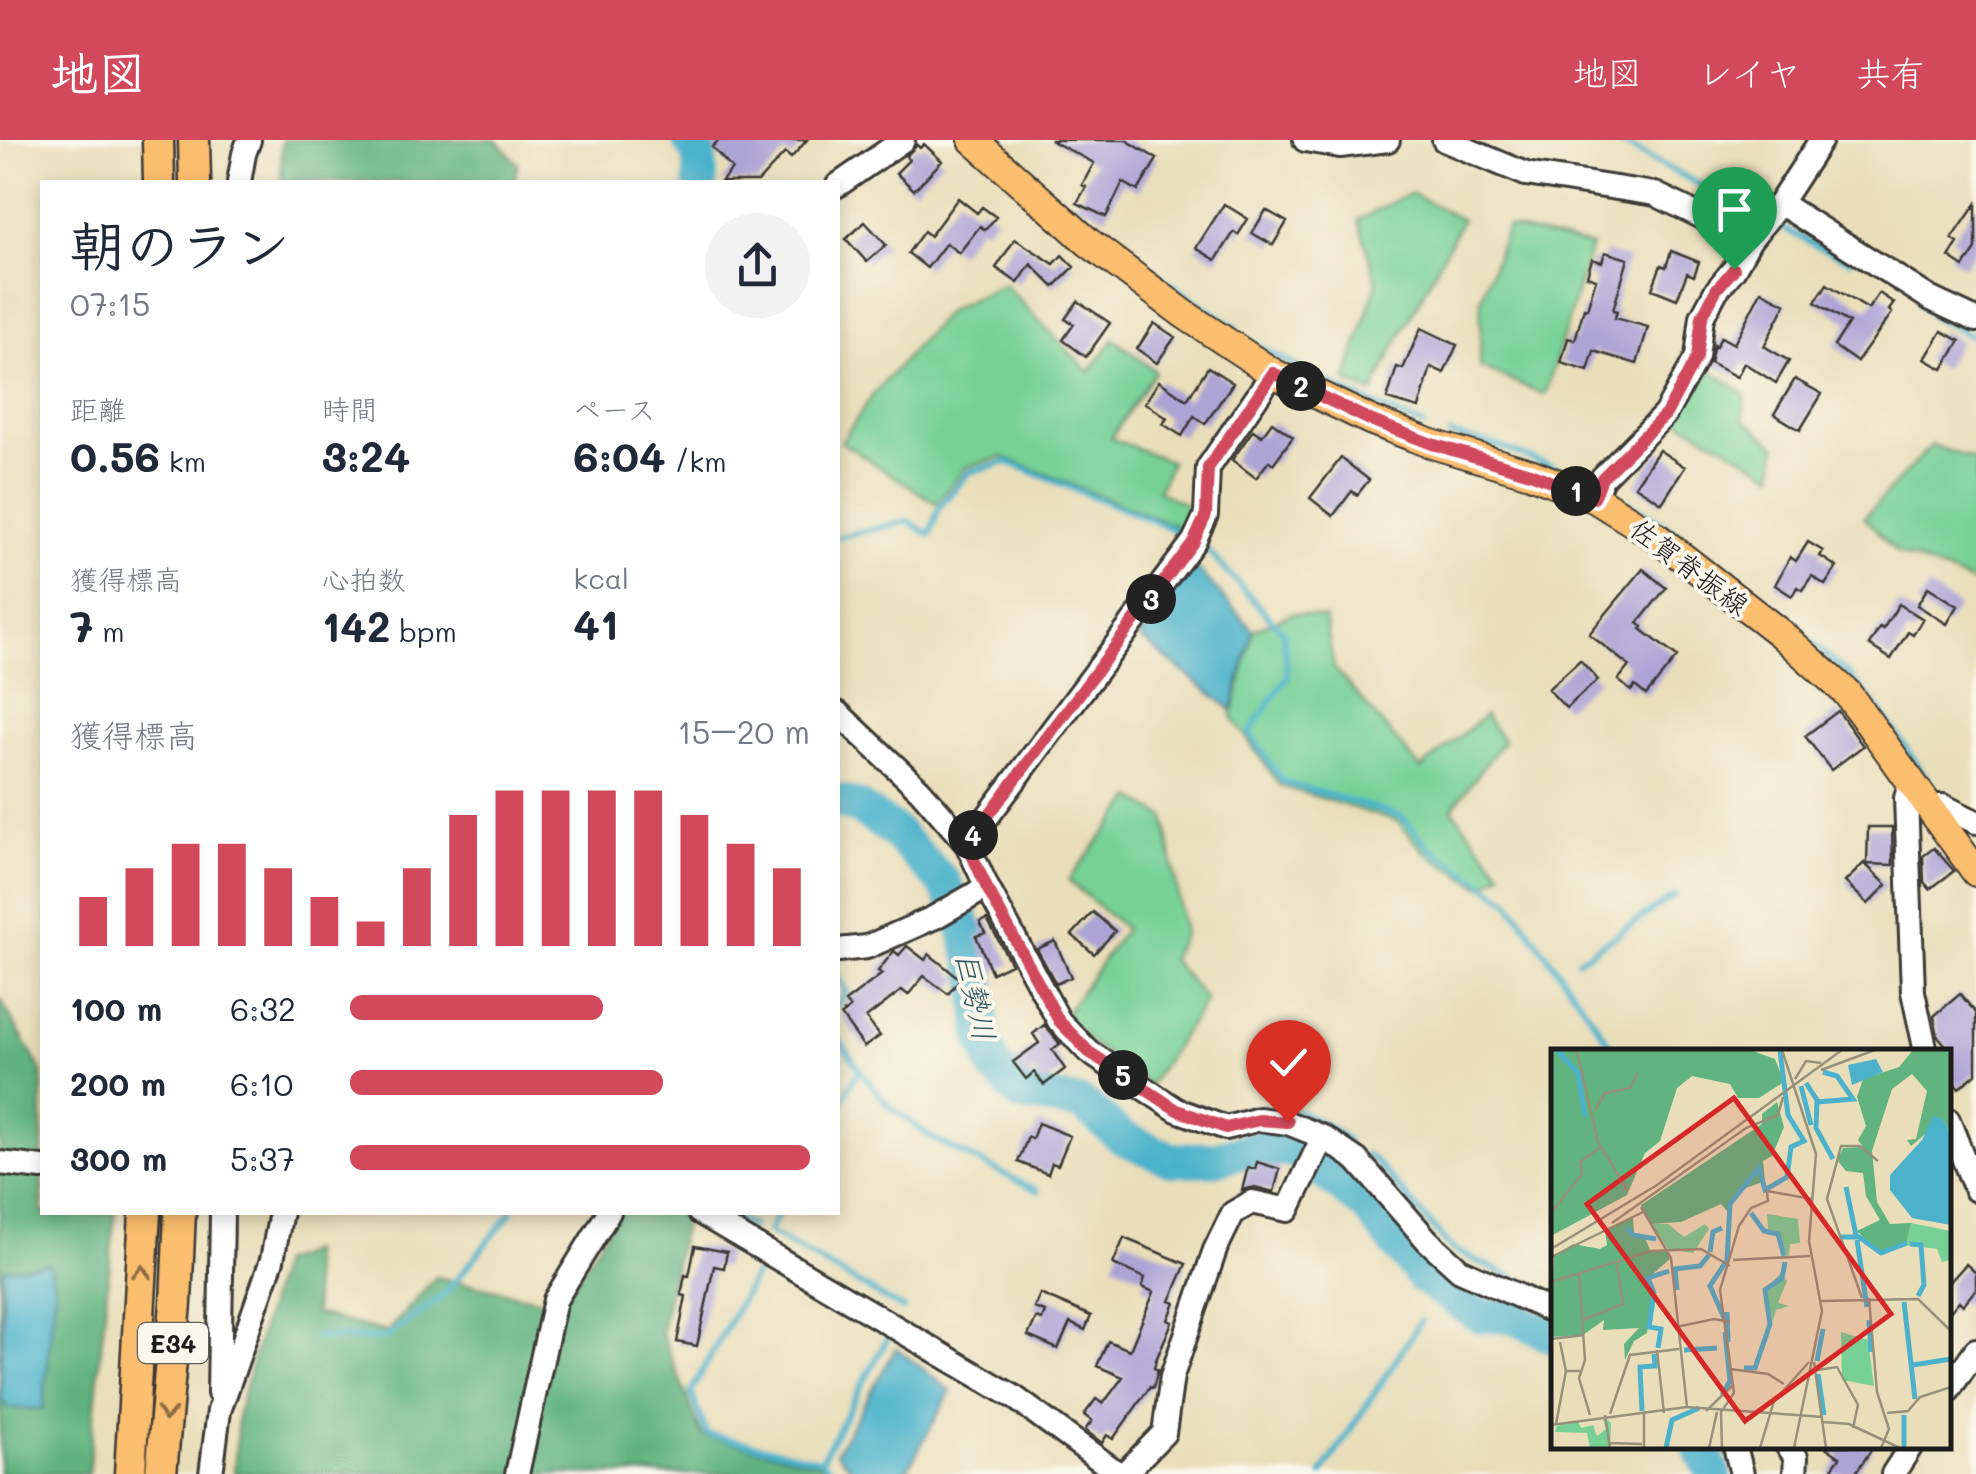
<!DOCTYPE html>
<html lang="ja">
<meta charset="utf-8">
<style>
body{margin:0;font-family:Mali,"Klee One",sans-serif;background:#f2f2f3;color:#1f2937;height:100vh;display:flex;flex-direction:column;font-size:38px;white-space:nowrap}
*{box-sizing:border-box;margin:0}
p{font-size:32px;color:#747a83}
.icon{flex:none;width:55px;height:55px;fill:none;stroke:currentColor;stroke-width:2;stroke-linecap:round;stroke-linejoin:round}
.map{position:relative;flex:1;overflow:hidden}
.drawer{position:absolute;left:40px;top:40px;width:800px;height:1035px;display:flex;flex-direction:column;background:#fff;border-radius:0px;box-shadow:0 5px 15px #0003}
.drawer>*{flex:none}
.pin{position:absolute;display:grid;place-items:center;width:85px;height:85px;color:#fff;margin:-102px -42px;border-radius:50% 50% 50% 0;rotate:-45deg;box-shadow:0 0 10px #0007}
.pin .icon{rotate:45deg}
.km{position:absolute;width:50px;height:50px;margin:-25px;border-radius:50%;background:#222;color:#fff;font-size:28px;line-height:50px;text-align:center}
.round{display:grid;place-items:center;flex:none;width:105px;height:105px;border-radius:52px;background:#f2f2f3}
.summary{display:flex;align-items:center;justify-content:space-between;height:170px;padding:0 30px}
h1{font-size:55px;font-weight:800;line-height:75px}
.stats{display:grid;grid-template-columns:repeat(3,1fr);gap:15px;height:170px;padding:10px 30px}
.stats div{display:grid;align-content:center}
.stats b{font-size:42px;font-weight:800}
.stats small{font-size:28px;font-weight:400}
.stats p{font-size:28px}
.chart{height:280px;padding:20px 30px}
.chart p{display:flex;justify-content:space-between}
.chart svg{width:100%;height:180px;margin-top:10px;stroke:#d1495b;stroke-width:6}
ul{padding:0 30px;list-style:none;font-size:32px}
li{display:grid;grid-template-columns:160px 120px 1fr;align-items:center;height:75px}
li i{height:25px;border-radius:12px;background:#d1495b}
header{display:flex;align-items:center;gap:60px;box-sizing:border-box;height:140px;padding:0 50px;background:#d1495b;color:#fff}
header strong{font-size:48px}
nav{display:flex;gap:55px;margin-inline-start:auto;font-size:35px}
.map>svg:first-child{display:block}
.green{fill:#77d197;stroke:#4a765a;stroke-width:2.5}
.forest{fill:#61b380;stroke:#3e684e;stroke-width:2.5}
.water{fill:#4cb2cb;stroke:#346774;stroke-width:2.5}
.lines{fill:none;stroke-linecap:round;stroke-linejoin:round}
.stream{stroke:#4cb2cb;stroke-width:6}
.river{stroke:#4cb2cb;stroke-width:35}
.building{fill:#ada4d6}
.minor-casing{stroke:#3b3934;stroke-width:28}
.major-casing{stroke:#3b3934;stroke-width:32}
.highway-casing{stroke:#3b3934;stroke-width:35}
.minor{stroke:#fff;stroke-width:22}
.major{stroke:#fbbd6e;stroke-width:28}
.highway{stroke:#fbbd6e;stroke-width:30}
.oneway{stroke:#8c6c45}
.route-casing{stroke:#fff;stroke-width:20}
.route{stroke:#d1495b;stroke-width:12}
.labels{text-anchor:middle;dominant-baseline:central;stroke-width:8;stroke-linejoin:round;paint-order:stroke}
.shield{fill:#fbf7ec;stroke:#5f5e5a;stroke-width:2.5}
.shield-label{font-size:25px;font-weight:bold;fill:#1c1c1c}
.street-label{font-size:28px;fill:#1c1c1c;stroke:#fbf7ec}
.water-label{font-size:30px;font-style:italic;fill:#2f5862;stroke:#fbf7ec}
.inset-river{fill:none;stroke:#4cb2cb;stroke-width:5}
.inset-road{fill:none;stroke:#97907a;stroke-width:2.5}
.view{fill:#d62828;fill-opacity:0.15;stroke:#d62828;stroke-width:5}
.inset-edge{fill:none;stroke:#1c1c1c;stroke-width:5}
</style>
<header>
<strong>地図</strong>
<nav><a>地図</a><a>レイヤ</a><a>共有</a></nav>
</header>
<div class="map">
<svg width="1976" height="1334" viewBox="0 0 1976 1334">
<rect width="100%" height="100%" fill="#fbf7ec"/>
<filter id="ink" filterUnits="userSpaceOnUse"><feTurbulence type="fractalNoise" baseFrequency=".01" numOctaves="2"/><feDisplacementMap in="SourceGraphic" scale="20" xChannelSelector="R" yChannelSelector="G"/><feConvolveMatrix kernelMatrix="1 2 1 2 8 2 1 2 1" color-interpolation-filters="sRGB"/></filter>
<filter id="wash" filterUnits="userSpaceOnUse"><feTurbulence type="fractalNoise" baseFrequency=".0048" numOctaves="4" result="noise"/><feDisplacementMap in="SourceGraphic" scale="40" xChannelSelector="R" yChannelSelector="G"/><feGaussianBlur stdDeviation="2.25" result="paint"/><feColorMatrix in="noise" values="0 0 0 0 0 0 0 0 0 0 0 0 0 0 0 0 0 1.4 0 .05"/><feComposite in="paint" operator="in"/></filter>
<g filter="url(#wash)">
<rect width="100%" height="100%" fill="#e9deb9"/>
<path class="green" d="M1411 53 1462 80 1393 210 1373 253 1346 241 1377 142 1358 80Z
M1507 87 1591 106 1545 255 1480 227 1481 159Z
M1004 144 1089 232 1114 199 1155 231 1111 298 1171 322 1158 351 1198 371 1186 390 1003 317 966 327 936 363 841 302 873 255 947 171Z
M1705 226 1745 254 1743 279 1777 306 1774 334 1673 277Z
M1932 305 1976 321V444L1896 412 1864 377Z
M1293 473 1325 478 1334 528 1421 629 1485 575 1503 601 1452 669 1502 733 1481 747 1425 712 1397 681 1280 646 1232 577 1253 490Z
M1133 658 1165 677 1184 793 1171 819 1206 860 1150 944 1094 906 1064 875 1125 789 1068 740Z"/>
<path class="forest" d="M282 0H497L518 24 514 42H281Z
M0 859 42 932V1072L115 1073 88 1334H0Z
M619 1072H674L685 1075 661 1192 702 1295 821 1324 831 1334H234L238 1272 280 1123 310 1111 315 1174 387 1192 436 1137 561 1164Z"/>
<path class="water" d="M1194 425 1253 490 1232 570 1139 497Z
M49 1123 55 1152 43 1269 7 1268 1 1258 3 1129Z
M896 1208 951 1251 905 1334H857L836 1312Z"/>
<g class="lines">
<path class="stream" d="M1615 0 1823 109 1850 120
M1075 66 1097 91 1113 104
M1161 137 1235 187
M1919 164 1935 178 1976 198
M1252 203 1347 253 1423 286
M1450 295 1495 305 1583 338
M1607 350 1664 384 1753 455
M838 397 908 381 930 395 939 368 969 332 1007 322 1185 394
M1204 407 1283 492 1288 536 1249 593 1283 642 1401 676 1429 707 1508 760 1616 912
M1811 502 1850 536 1887 580 1936 652 1946 657
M1578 820 1674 756
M838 838 846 851 838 866
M838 898 859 929 838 968
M859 929 888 965 933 999 1038 1051
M1248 968H1293L1331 988 1348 1000
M1365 1014 1375 1021 1452 1109 1554 1157
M722 1072 753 1087
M779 1072 768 1092 903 1169
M758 1129 691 1252 707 1294 821 1320 835 1334
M316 1197 383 1199 443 1156 512 1072
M821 1320 887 1199
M1322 1334 1421 1181
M1809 1334 1810 1324"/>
<path class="river" d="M689 0C701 11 701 27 700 42
M838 661 858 667 894 691 944 743 960 773 978 835 983 896 994 927 1020 954 1082 964 1123 998 1173 1020 1215 1019 1260 1007 1299 1013 1367 1067 1423 1137 1478 1175 1512 1176 1554 1197
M1699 1306 1714 1334"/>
</g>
<g id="blocks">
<path class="building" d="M719 0H807L791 18 785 13 758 42H721L732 29 712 7Z
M1050 0H1126L1157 19 1138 51 1123 42 1106 77 1077 63 1086 47 1082 45 1094 23Z
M924 4 942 21 914 50 896 33 909 20 906 16 917 5 920 8Z
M958 58 977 73 982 67 996 77 985 90 980 86 959 113 946 103 927 128 908 113 924 91 930 96Z
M1224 64 1248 79 1238 95 1234 92 1216 120 1196 108Z
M1976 64V109L1964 127 1949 117 1958 103 1952 99Z
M1266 70 1287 82 1273 105 1252 93Z
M865 82 886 105 867 122 846 99Z
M1015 99 1054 124 1062 115 1074 127 1054 147 1031 124 1018 143 996 128Z
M1671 111 1699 122 1694 136 1687 133 1677 159 1652 149 1661 125 1666 127Z
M1605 112 1628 119 1613 170 1617 171 1615 178 1648 187 1637 224 1594 211 1588 231 1561 223 1568 198 1575 200 1584 168 1587 169 1596 139 1587 136 1592 119 1602 122Z
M1827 144 1868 169 1879 153 1894 163 1889 170 1892 173 1857 222 1834 206 1849 183 1815 162Z
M1761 151 1786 164 1764 206 1789 221 1776 243 1744 223 1737 237 1710 223 1714 205 1716 207 1721 197 1734 204Z
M1078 161 1110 183 1086 217 1063 200 1074 184 1065 179Z
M1154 183 1175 197 1157 223 1137 209Z
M1421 188 1457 205 1444 233 1431 227 1419 268 1387 259 1397 227 1403 229Z
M1942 191 1960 201 1943 229 1925 219Z
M1208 227 1233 243 1205 284 1194 276 1182 296 1163 284 1167 278 1145 263 1159 241 1187 260Z
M1795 239 1822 254 1800 290 1774 274Z
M1272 282 1293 297 1273 324 1269 321 1256 338 1232 320 1253 290 1262 296Z
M1659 310 1685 327 1662 363 1635 346Z
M1341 318 1369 340 1357 355 1352 351 1333 376 1310 358Z
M1808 402 1823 411 1820 416 1837 427 1825 445 1812 436 1802 450 1797 447 1792 456 1775 445 1790 417 1796 421Z
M1643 429 1666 448 1638 483 1643 487 1641 489 1677 517 1646 555 1635 546 1631 551 1618 540 1629 526 1589 494Z
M1928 447 1958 466 1947 484 1917 465Z
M1899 464 1923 479 1913 495 1908 492 1891 519 1869 505 1880 487 1883 489Z
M1580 520 1598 540 1566 568 1548 549Z
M1838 571 1863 606 1831 630 1805 596Z
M1868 687H1892L1893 725 1867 724Z
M1934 708 1954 731 1930 749 1924 742 1923 716Z
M1864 723 1887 745 1868 764 1845 742Z
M1093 772 1115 791 1094 814 1072 795Z
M987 779 1011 824 992 833 976 796 985 793 980 782Z
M1055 801 1071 837 1056 844 1037 809Z
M907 806 925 820 929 814 960 839 948 854 924 836 908 855 902 850 866 878 880 896 864 907 841 875 850 868 845 862 882 834 878 831 894 811 899 815Z
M1960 854 1976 873V934L1959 948 1948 935V908L1938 896 1934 876Z
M1044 885 1060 904 1052 910 1065 929 1044 945 1034 932 1026 939 1013 922 1039 903 1033 894Z
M1038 983 1070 996 1058 1025 1052 1023 1048 1034 1018 1022 1028 997 1032 999Z
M1257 1022 1280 1029 1274 1052 1255 1047 1242 1050 1248 1027 1255 1029Z
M1124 1098 1186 1124 1170 1161 1175 1163 1168 1180 1172 1182 1156 1220 1154 1228 1158 1230 1153 1248 1150 1247 1113 1299 1107 1295 1102 1303 1085 1290 1092 1281 1084 1275 1096 1259 1103 1264 1123 1237 1097 1226 1108 1201 1130 1210 1154 1152 1142 1147 1145 1138 1113 1124Z
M695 1106 727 1112 724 1128 714 1126 697 1206 677 1202 686 1156 681 1155 685 1135 689 1136Z
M1966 1124 1976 1133V1149L1963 1165 1959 1161 1948 1174V1144Z
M1040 1154 1091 1176 1085 1190 1070 1183 1058 1209 1028 1196 1036 1178 1042 1180 1045 1172 1034 1168Z
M1824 1306H1874L1855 1334H1828L1840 1317Z"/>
</g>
</g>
<g filter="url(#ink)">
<use href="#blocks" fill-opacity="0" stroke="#3b3934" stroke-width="2.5"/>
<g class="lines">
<g class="minor-casing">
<path id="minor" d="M1305 0 1340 6 1388 0
M1444 0 1526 34 1655 54 1750 100
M239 42 244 14 249 0
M838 45 903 0
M1780 63 1931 159 1976 180
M1594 358 1602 338 1665 274 1697 217 1702 177 1716 151 1734 129 1750 100 1780 63 1821 0
M838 573 920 650 967 704 987 747 1059 881 1089 912 1177 970 1226 988 1259 979 1288 983 1323 997 1357 1020 1428 1101 1460 1130 1554 1172
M1911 641 1906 658 1913 852 1926 912
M1929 666H1943L1976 682
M967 704 1194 401 1206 375 1208 328 1273 233
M838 810 867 807 935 777 987 747
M1948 980 1976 1050
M0 1023 42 1028
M699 1072 1014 1257 1119 1334
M1948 1251 1976 1210
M219 1253 222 1072
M1735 1306 1742 1334
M1788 1306 1796 1317 1795 1334
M211 1334 219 1271 272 1120 281 1072
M517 1334 555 1160 609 1072
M1124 1334 1164 1293 1172 1236 1215 1110 1233 1073 1252 1062 1288 1070 1323 997
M1893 1334 1911 1306"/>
</g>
<g class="major-casing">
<path id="major" d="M973 0 1088 102 1184 174 1273 233 1370 280 1432 304 1530 333 1594 358 1655 396 1781 494 1847 553 1976 732"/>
</g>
<g class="highway-casing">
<path id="highway" d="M158 0 159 42
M194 0 195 42
M130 1334 145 1072
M161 1334 176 1163 180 1072"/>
</g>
<use href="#minor" class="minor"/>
<use href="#major" class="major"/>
<use href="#highway" class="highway"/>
</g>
<defs><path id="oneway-chevron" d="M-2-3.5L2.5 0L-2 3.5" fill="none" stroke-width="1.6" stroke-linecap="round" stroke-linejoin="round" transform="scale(2.5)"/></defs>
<g class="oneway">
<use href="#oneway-chevron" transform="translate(142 1132) rotate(-87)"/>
<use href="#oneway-chevron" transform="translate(166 1274) rotate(95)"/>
</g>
</g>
<g class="lines" filter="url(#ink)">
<g class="route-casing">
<path id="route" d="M1288 982 1259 980 1226 988 1177 970 1089 912 1059 881 987 748 967 704 1194 401 1206 375 1208 328 1273 233 1370 280 1432 304 1530 333 1594 358 1602 338 1666 274 1697 217 1702 177 1716 150 1734 129"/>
</g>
<use href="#route" class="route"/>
</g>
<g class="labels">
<rect class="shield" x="138" y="1183" width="70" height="40" rx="8"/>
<g class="shield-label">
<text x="173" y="1203">E34</text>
</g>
<g class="street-label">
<text transform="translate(1690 426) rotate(37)">佐賀脊振線</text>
</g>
<g class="water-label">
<text transform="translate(977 856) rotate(78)">巨勢川</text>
</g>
</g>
<g transform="translate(1551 909)">
<rect width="400" height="400" fill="#e9deb9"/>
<path d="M216 165 247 170 249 194 239 195 237 210 228 184 217 180ZM360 174 400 182V211L391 213 386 200 355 196ZM100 175H117L133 188 154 175 158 180 142 204 117 200ZM229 225 236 232 227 254 238 257 225 261 222 272 214 241ZM290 283 317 291 323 337 291 331ZM51 367 60 374 59 399H39L36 384 4 383 6 377 27 372 30 379 42 376 46 387 55 380Z" fill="#77d197"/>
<path d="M0 1H199L224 10 233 33 208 49H187L179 35 141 27 126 39 109 92 94 104 76 146 0 187ZM362 1H400V87L392 70 360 97 356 91 365 90 376 42 361 25 341 40 321 102 326 153 339 175 360 174 355 196 331 206 306 182 329 171 315 147 312 124 295 122 286 111 292 99 312 98 307 91 315 77 306 48 312 30 348 18ZM226 53 233 78 221 107 212 112 214 132 192 140 176 162 170 155 130 173 100 175 90 156 211 75V65ZM82 169 83 186 93 187 100 203 116 202 119 210 97 229 103 244 96 284 83 292 74 311 73 295 88 279 52 281 53 271 32 286 0 288 3 207 22 195 49 200 56 196 54 181Z" fill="#61b380"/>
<path d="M325 10 332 23 301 36 297 16ZM382 67 392 70 400 87V176L361 169 339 141V126L371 91Z" fill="#4cb2cb"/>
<path class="inset-river" d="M6 1 27 24 34 68M255 34 266 51 265 79 282 110M250 37 260 76M266 53 302 50 286 27 272 23M295 138 305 186M200 164 213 182 227 185 233 207M76 179 82 186 105 190M290 188H308L330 204 356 194M306 191 316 258M359 195 370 196 373 236 367 247M159 203 162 183 171 179M126 241 124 220 149 217 158 206M353 253 364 350M176 263 177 293M174 271 159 237 176 211 179 155 208 119 214 141 236 128 240 98 253 92 237 66 229 2M318 271 320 303M107 299 110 280 98 278 103 244 97 229 118 222M133 301 166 299M266 312 272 280M362 316 400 310M193 319H204L219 275 214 241 231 229 234 213M267 325 273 366M171 346 179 332 174 283M91 362 89 318 104 317 103 305M115 399 121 371 148 359M353 399V366"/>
<path class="inset-road" d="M20 1 26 3 47 93 77 142M231 1 265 105 258 192 271 262 243 399M270 21 324 1M244 30 255 12 270 14M44 61 54 44 79 39 87 24M90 158 120 209 136 358 272 368M0 164 31 125 29 113 50 98M61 174 195 79 227 66 232 48M0 200 106 136 291 1M0 208 92 163M182 211 259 207M28 225 34 311 28 329 39 366M0 233 100 202 150 200 179 217M311 249 276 150 290 97H309L327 112M318 249 326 343 338 380 330 399M270 252 367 250 400 282M32 271 72 255 66 215M125 278 163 270 179 273M0 290 33 286M9 293 15 322H29M106 301 113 364M263 313 275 399M179 320 217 325 233 335M260 322 286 318 307 356 302 379M155 362 183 335M336 364 357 362 369 348 400 338M59 365 79 306 128 300M54 366 59 399M272 373 298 375 349 399M5 375 15 322M0 376 136 358M59 394 91 395M93 399V365M158 399 166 363M171 399 170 363 183 344 169 241 188 177 200 159 217 152 216 142 261 150M209 399 223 352 258 313"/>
<path class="view" d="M183 49 340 265 194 372 36 155Z"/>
<rect width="400" height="400" class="inset-edge"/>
</g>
</svg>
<div class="pin" style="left:1734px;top:129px;background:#1e9e55"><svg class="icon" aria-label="arrive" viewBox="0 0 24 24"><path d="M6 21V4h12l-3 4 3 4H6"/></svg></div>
<div class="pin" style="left:1288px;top:982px;background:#d93025"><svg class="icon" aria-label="check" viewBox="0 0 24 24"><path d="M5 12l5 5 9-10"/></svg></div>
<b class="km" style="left:1576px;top:351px">1</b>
<b class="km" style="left:1301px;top:246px">2</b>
<b class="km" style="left:1151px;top:459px">3</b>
<b class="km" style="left:973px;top:695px">4</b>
<b class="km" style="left:1123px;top:935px">5</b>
<section class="drawer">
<div class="summary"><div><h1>朝のラン</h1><p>07:15</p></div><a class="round"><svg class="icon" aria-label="share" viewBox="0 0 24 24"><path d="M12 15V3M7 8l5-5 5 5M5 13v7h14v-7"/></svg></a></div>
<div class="stats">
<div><p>距離</p><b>0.56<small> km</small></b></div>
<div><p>時間</p><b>3:24</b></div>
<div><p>ペース</p><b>6:04<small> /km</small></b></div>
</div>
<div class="stats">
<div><p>獲得標高</p><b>7<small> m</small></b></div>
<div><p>心拍数</p><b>142<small> bpm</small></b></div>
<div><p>kcal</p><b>41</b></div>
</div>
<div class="chart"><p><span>獲得標高</span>15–20 m</p>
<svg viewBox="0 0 160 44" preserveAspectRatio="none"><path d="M5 44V32M15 44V25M25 44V19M35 44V19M45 44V25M55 44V32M65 44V38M75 44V25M85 44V12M95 44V6M105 44V6M115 44V6M125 44V6M135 44V12M145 44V19M155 44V25"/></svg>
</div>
<ul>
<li><b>100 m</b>6:32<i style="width:55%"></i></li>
<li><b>200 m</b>6:10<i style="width:68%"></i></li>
<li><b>300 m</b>5:37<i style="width:100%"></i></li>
</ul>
</section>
</div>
